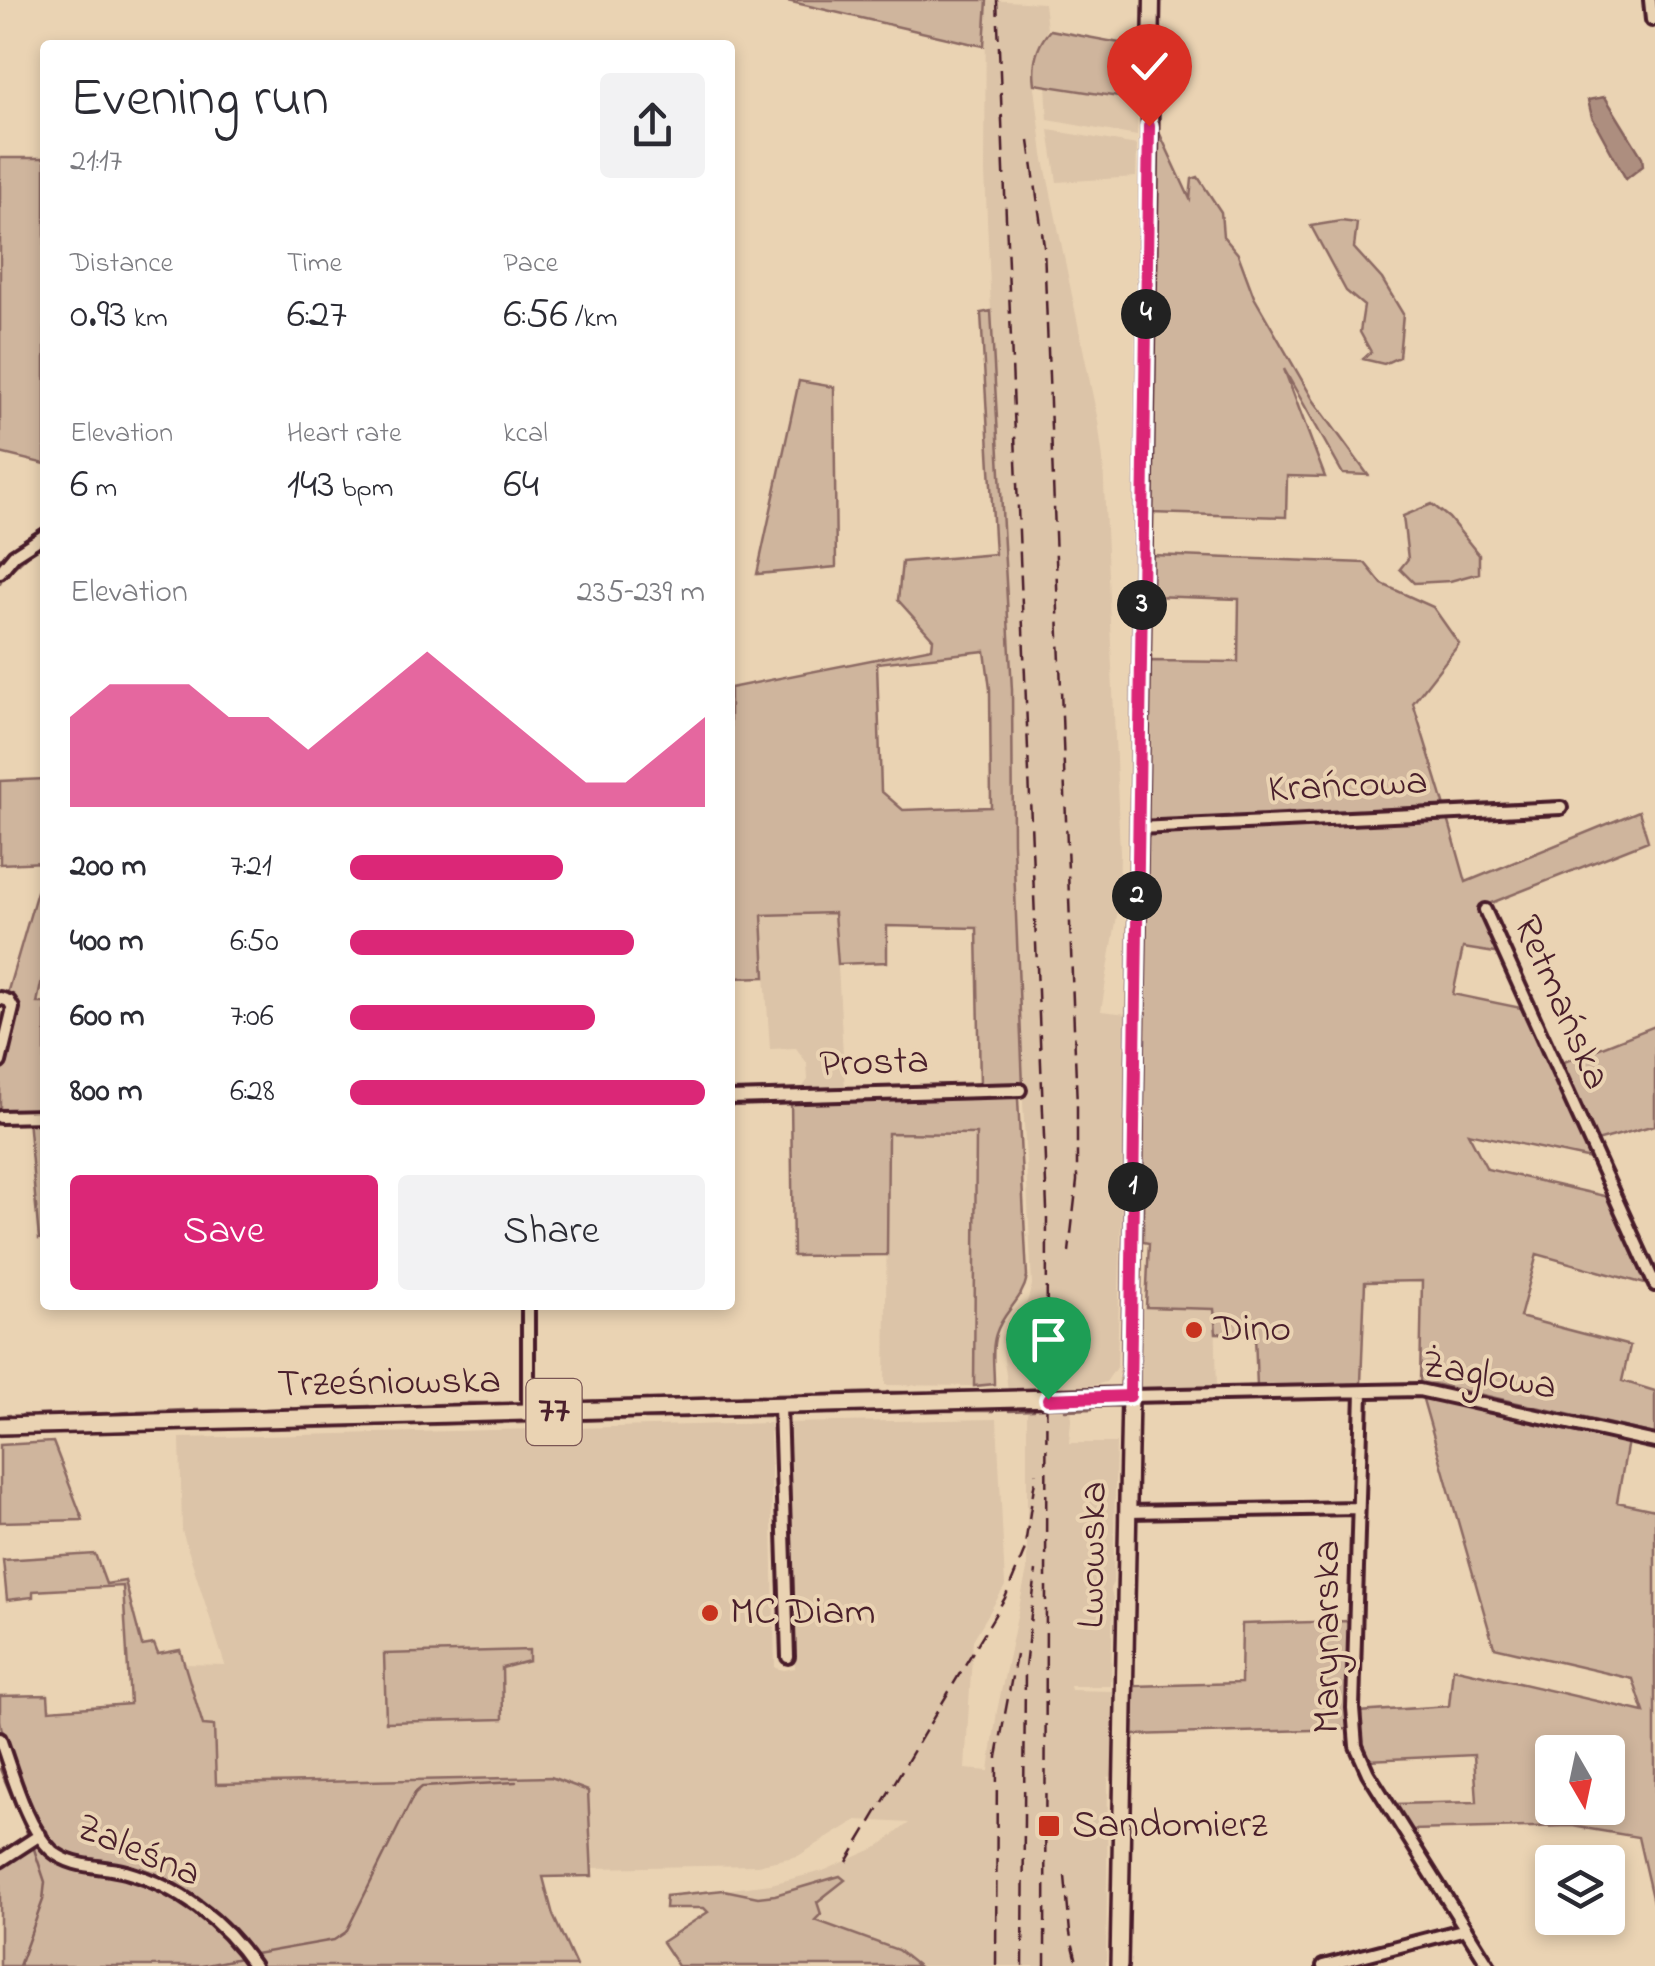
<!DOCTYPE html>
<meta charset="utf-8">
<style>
body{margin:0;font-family:"Indie Flower",sans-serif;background:#f2f2f3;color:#2b2b33;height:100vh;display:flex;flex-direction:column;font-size:38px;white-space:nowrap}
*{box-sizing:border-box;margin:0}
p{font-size:32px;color:#7c7c81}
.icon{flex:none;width:55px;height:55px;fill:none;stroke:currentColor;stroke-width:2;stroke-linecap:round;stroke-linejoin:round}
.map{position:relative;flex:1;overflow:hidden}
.side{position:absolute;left:40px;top:40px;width:695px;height:1270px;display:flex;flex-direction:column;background:#fff;border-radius:10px;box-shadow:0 5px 15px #0003}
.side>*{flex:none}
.needle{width:65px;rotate:171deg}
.buttons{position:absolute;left:1535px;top:1735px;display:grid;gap:20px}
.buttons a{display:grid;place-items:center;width:90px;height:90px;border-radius:10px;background:#fff;box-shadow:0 5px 15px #0003;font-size:50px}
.pin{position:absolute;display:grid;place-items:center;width:85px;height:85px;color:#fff;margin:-102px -42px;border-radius:50% 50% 50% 0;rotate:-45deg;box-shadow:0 0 10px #0007}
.pin .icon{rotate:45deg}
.km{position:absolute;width:50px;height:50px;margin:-25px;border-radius:50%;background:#222;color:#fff;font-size:28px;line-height:50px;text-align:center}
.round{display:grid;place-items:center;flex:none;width:105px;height:105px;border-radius:10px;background:#f2f2f3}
.summary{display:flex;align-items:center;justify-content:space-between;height:170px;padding:0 30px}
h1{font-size:55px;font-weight:600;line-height:75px}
.figures{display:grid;grid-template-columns:repeat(3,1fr);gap:15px;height:170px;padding:10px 30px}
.figures div{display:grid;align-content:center}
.figures b{font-size:42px;font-weight:600}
.figures small{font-size:28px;font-weight:400}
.figures p{font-size:28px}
.chart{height:280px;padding:20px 30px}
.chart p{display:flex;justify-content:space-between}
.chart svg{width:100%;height:180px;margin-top:10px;fill:#db2777;opacity:.7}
.action{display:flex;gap:20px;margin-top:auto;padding:20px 30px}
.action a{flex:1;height:115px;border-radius:10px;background:#db2777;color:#fff;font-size:40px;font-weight:600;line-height:115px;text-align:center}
.action a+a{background:#f2f2f3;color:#2b2b33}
ul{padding:0 30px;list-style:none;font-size:32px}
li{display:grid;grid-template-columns:160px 120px 1fr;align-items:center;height:75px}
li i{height:25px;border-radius:12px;background:#db2777}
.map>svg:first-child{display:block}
.built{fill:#dcc4a8;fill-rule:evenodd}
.green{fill:#cfb59d;stroke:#8c6a64;stroke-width:2.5;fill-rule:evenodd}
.water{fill:#ad8e7f;stroke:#85625d;stroke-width:2.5}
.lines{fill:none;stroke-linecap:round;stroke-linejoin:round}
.stream{stroke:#85625d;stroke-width:2.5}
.street-casing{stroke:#4a1f2b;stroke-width:18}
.secondary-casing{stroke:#4a1f2b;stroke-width:21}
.primary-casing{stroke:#4a1f2b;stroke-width:22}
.street{stroke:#ead3b3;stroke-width:10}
.secondary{stroke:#ead3b3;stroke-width:14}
.primary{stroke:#ead3b3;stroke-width:15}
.rail{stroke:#4a1f2b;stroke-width:2.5;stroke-dasharray:15 8;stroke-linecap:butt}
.route-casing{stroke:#fff;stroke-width:20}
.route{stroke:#db2777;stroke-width:12}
.poi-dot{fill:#c8321e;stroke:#ead3b3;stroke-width:4}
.labels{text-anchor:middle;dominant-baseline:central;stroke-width:8;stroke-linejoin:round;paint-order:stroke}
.shield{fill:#ead3b3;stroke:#7a5554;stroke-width:2.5}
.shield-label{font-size:38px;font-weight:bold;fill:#4a1f2b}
.street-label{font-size:40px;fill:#4a1f2b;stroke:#ead3b3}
.poi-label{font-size:40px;fill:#4a1f2b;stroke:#ead3b3;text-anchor:start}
</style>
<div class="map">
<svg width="1655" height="1966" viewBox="0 0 1655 1966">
<rect width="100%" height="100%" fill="#ead3b3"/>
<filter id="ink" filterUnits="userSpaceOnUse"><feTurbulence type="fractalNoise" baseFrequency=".01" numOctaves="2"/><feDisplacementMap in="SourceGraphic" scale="20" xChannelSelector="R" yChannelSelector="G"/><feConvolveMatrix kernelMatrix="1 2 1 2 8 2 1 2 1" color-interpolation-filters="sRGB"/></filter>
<g filter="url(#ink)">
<path class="built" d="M986 0 1044 3 1047 29 1033 70 1043 155 1098 421 1103 460 1120 852 1119 904 1101 1011 1127 1014 1117 1366 1106 1382 1073 1390 1065 1386V1409H1072L1069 1443H1116L1113 1583 1110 1588 1113 1599 1111 1686H1070L1071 1690 1113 1691 1115 1776 1108 1777 1106 1966H918L898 1950 812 1919 817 1902 844 1880 840 1876 775 1895 758 1897 724 1890 771 1884 823 1871 878 1847 909 1823 857 1820 798 1856 757 1865 591 1868 588 1791 337 1783 216 1784 214 1726 203 1725 184 1664 225 1665 182 1531 180 1438 770 1423 775 1668 784 1670 795 1668 786 1423 997 1419 1005 1586 973 1640 965 1769 989 1771 997 1711 1027 1570V1409L1035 1408 1034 1390 1008 1391 1001 1337 1027 1302 1032 1285 1016 959 1012 690 1000 516 985 173ZM529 1650V1661L502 1669V1719L385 1654Z
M1046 84 1138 100 1137 136 1048 120Z
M1049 130 1137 145 1136 177 1057 182Z
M835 913 845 1090 799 1092 808 1080 807 1063 796 1048 770 1049 761 915Z
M888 1133 977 1134 974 1386 885 1385Z
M1141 1308 1215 1309 1217 1388 1140 1389Z"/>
<path class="green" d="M783 0H987L984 46 969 43Z
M1050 30 1136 46 1138 100 1035 84C1032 63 1037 45 1050 30Z
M1159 132 1190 199 1192 179 1198 177 1221 212 1223 236 1238 254 1254 297 1314 401 1368 475 1343 474 1284 369 1325 477 1287 476 1286 517 1151 513 1156 133Z
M0 158H45V464L0 453Z
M1341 221 1357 223 1354 248 1382 279 1403 314 1399 357 1384 364 1363 359 1371 352 1360 332 1364 306 1346 291 1311 226Z
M991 311 1012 690 1013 843 1023 1086H980L977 928 887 926V962L838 964 834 913 762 915 765 977 730 978V688L932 648 933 639 898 600 902 562 995 554 981 313ZM985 651 990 689 991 807 903 810 881 791 877 663Z
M799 381 834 387 836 567 757 574Z
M1432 504 1449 518 1479 555V573L1450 581 1414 583 1400 569 1408 559 1403 516Z
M1152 555 1365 563 1382 584 1433 607 1459 644 1413 703 1446 810 1144 826 1150 661 1238 662 1239 599 1151 596Z
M45 779V862L0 864V781Z
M1639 811 1648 841 1481 907 1501 954 1463 948 1453 994 1526 1009 1591 1159 1468 1133 1487 1169 1609 1197 1649 1285 1537 1254 1520 1317 1630 1346 1622 1381 1655 1391V1434L1434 1384H1420L1422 1281 1365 1282 1361 1383 1257 1387 1255 1334 1216 1333 1214 1309 1146 1307 1149 1243 1143 1242 1145 830 1447 815 1466 882Z
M45 864V965L37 1003H45V1113L0 1112V1076L18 1006 7 994Z
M1655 1026V1125L1593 1142 1559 1064Z
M1012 1093 1018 1099 1027 1277C1022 1302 1003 1311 996 1334 991 1348 994 1368 994 1384L974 1386 976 1134 888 1133 887 1255 793 1256 791 1098Z
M45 1118V1238L39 1239 28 1119Z
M1422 1396 1628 1441 1617 1502 1655 1510V1911L1638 1837 1572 1826 1411 1830 1394 1804 1477 1802 1474 1755 1368 1760 1361 1743 1358 1712 1449 1706 1453 1668 1644 1712 1633 1679 1494 1647ZM1552 1752H1608V1808H1552Z
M53 1442 83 1520 0 1522V1445Z
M95 1554 106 1584 125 1581 142 1646 154 1644 158 1654 180 1650 203 1725 214 1726 216 1784 551 1777 588 1791 592 1876 543 1877 553 1915 576 1966H261C233 1914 171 1875 114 1862 96 1858 78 1859 62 1850 40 1837 3 1746 0 1720 0 1712 0 1704 0 1696L48 1695 49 1710 130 1704 123 1586 33 1591V1597L7 1600 3 1560Z
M1350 1621 1348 1729 1133 1735 1134 1686 1241 1683 1242 1624Z
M529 1650V1661L502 1668 503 1719 386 1722 384 1654Z
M39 1842C53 1870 110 1870 139 1880 180 1895 226 1928 249 1966H0V1864Z
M840 1876 845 1880 817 1902 821 1914 815 1920 898 1950 918 1966H678L662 1942 708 1912 704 1908H665L666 1896 724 1890 758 1897 775 1895Z"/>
<path class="water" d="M1605 97 1642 157 1643 166 1626 179 1592 117 1588 100Z"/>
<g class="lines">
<path class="stream" d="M42 543 45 542
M7 574 33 550
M0 583 1 581
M943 1391 994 1390
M887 1392H927
M823 1394 880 1392
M771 1395 815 1394
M742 1396H763
M712 1397H734
M661 1399 705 1398
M589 1401H594
M603 1401 647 1399
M468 1403H500
M534 1403 581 1401
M451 1404H458
M381 1406H393
M401 1406 443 1404
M345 1407 369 1406
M299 1408 337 1407
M231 1409H258
M266 1409 291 1408
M194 1410H221
M1065 1410 1092 1409
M925 1411H953
M967 1411H993
M1009 1411 1034 1410
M138 1412 184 1410
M115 1413 129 1412
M856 1413 910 1412
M76 1414 107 1413
M22 1415H27
M36 1415 65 1414
M793 1415 841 1414
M0 1416 10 1415
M700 1417 768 1416
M672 1418H686
M645 1419H662
M579 1421 633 1419
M517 1423 561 1422
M477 1424 502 1423
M428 1425 461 1424
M363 1426 420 1425
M222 1429H258
M269 1429 351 1427
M134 1432 210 1430
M82 1433 126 1432
M20 1435 71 1433
M0 1436 12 1435
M0 1769 28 1835
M255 1954 334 1940 346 1932 415 1793 422 1787 516 1782
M19 1966 43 1900 45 1882 33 1846
M202 1966 240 1958"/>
<g class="street-casing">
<path id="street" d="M1650 0 1652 20
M0 572 14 555 45 535
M1138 828 1561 808
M1485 910 1655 1285
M0 998 9 1001 13 1008 0 1062
M730 1098 1020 1090
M0 1117 45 1116
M528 1305V1413
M1362 1392 1353 1708 1356 1746 1368 1773 1489 1966
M1130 1396 1419 1390 1655 1442
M780 1406 788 1657
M1128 1512 1358 1508
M0 1739C12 1772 26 1827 52 1851 73 1869 101 1865 126 1872 179 1887 223 1920 254 1966
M0 1861 40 1835
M1323 1966 1466 1929"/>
</g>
<g class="secondary-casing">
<path id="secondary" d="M1130 1396 1152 0"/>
</g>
<g class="primary-casing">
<path id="primary" d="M0 1426 1130 1396 1119 1966"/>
</g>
<use href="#street" class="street"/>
<use href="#secondary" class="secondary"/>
<use href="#primary" class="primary"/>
<path class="rail" d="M997 0 1047 1209 1045 1966
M1029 141 1044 246 1077 1106V1181L1069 1252
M847 1862 1005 1598 1024 1552 1036 1473
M1065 1876 1070 1933 1078 1966
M996 1966 997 1757 1016 1655
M1023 1966 1025 1668 1036 1571"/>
</g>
</g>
<g class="lines" filter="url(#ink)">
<g class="route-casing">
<path id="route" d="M1048 1399 1130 1396 1149 126"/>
</g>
<use href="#route" class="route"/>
</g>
<g class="poi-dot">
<circle cx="1194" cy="1330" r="10"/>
<circle cx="710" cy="1613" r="10"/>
<rect x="1037" y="1814" width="24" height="24" rx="5"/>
</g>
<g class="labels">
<rect class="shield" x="526.5" y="1379" width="55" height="66" rx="8"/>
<g class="shield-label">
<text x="554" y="1412">77</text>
</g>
<g class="street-label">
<text transform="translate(1348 787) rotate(-3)">Krańcowa</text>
<text transform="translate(1560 1003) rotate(66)">Retmańska</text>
<text transform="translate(874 1064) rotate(-2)">Prosta</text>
<text transform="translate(1489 1377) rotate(10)">Żaglowa</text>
<text transform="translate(389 1384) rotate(-1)">Trześniowska</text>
<text transform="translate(1094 1555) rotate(-89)">Lwowska</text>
<text transform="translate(1328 1637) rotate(-90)">Marynarska</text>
<text transform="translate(138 1852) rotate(23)">Zaleśna</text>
</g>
<g class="poi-label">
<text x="1214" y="1330">Dino</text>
<text x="730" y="1613">MC Diam</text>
<text x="1072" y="1826">Sandomierz</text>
</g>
</g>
</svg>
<div class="buttons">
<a><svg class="needle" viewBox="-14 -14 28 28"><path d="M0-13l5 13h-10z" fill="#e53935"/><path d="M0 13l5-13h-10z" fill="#7c7c81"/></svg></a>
<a><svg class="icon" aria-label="layers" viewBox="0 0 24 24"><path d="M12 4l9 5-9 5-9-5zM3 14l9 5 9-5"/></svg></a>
</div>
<div class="pin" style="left:1048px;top:1399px;background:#1e9e55"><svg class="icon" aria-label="arrive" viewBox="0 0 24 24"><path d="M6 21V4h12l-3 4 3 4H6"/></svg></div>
<div class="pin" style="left:1149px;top:126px;background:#d93025"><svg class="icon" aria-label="check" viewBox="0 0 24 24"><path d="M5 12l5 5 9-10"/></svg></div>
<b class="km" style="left:1133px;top:1187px">1</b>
<b class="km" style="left:1137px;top:896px">2</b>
<b class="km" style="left:1142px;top:605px">3</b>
<b class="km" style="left:1146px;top:314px">4</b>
<section class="side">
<div class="summary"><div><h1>Evening run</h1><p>21:17</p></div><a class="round"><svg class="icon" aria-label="share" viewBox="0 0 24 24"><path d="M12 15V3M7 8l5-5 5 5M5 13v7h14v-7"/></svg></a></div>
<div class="figures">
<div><p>Distance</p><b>0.93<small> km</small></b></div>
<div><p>Time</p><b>6:27</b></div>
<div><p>Pace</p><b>6:56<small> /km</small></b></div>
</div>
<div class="figures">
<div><p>Elevation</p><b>6<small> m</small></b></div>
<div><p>Heart rate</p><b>143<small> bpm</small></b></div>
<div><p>kcal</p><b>64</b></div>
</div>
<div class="chart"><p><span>Elevation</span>235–239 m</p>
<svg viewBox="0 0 160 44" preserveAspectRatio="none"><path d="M0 44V22L10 14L20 14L30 14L40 22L50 22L60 30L70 22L80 14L90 6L100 14L110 22L120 30L130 38L140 38L150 30L160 22V44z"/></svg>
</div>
<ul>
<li><b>200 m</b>7:21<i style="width:60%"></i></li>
<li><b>400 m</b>6:50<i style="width:80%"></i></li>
<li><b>600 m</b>7:06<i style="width:69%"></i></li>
<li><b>800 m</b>6:28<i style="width:100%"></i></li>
</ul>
<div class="action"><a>Save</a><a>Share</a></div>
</section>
</div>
